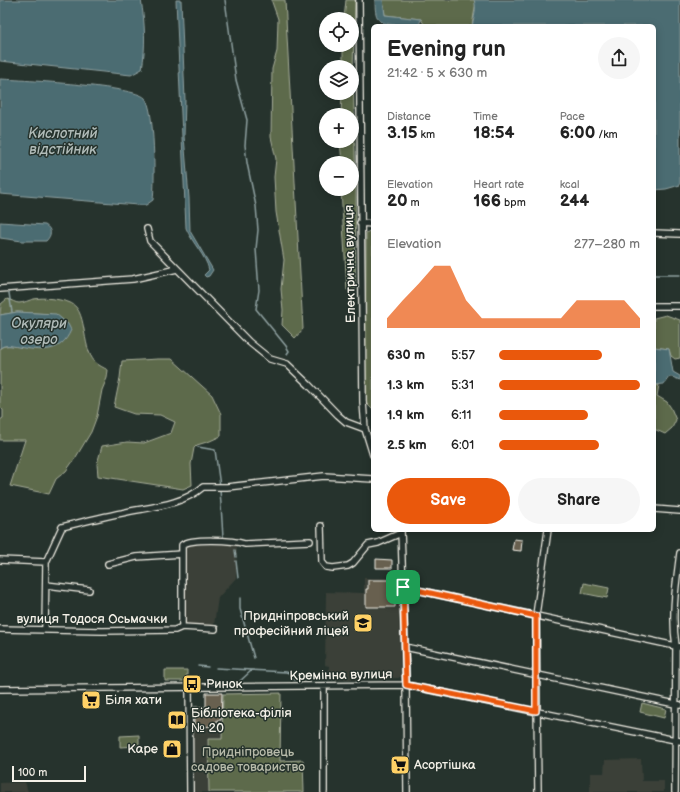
<!DOCTYPE html>
<meta charset="utf-8">
<style>
body{margin:0;font-family:"Balsamiq Sans",sans-serif;background:#f6f6f6;color:#222;height:100vh;display:flex;flex-direction:column;font-size:15px;white-space:nowrap}
*{box-sizing:border-box;margin:0}
p{font-size:13px;color:#767676}
.icon{flex:none;width:22px;height:22px;fill:none;stroke:currentColor;stroke-width:2;stroke-linecap:round;stroke-linejoin:round}
.map{position:relative;flex:1;overflow:hidden}
.sheet{position:absolute;left:371px;top:24px;width:285px;height:508px;display:flex;flex-direction:column;background:#fff;border-radius:6px;box-shadow:0 2px 10px #0003}
.sheet>*{flex:none}
.tools{position:absolute;left:319px;top:12px;display:grid;gap:8px}
.tools a{display:grid;place-items:center;width:40px;height:40px;border-radius:50%;background:#fff;box-shadow:0 2px 10px #0003;font-size:20px}
.scale{position:absolute;left:12px;bottom:10px;width:74px;box-sizing:border-box;padding-left:4px;border:2px solid #f4f1e8;border-top:0;font-size:11px;line-height:14px;white-space:nowrap;color:#f4f1e8;-webkit-text-stroke:3px #26332d;paint-order:stroke}
.pin{position:absolute;display:grid;place-items:center;width:34px;height:34px;color:#fff;margin:-17px;border-radius:8px;box-shadow:0 2px 6px #0006}
.round{display:grid;place-items:center;flex:none;width:42px;height:42px;border-radius:21px;background:#f6f6f6}
.head{display:flex;align-items:center;justify-content:space-between;height:68px;padding:0 16px}
h1{font-size:22px;font-weight:700;line-height:30px}
.stats{display:grid;grid-template-columns:repeat(3,1fr);gap:6px;height:68px;padding:4px 16px}
.stats div{display:grid;align-content:center}
.stats b{font-size:17px;font-weight:700}
.stats small{font-size:11px;font-weight:400}
.stats p{font-size:11px}
.chart{height:112px;padding:8px 16px}
.chart p{display:flex;justify-content:space-between}
.chart svg{width:100%;height:72px;margin-top:4px;fill:#ea580c;opacity:.7}
.cta{display:flex;gap:8px;margin-top:auto;padding:8px 16px}
.cta a{flex:1;height:46px;border-radius:24px;background:#ea580c;color:#fff;font-size:16px;font-weight:700;line-height:46px;text-align:center}
.cta a+a{background:#f6f6f6;color:#222}
ul{padding:0 16px;list-style:none;font-size:13px}
li{display:grid;grid-template-columns:64px 48px 1fr;align-items:center;height:30px}
li i{height:10px;border-radius:5px;background:#ea580c}
.map>svg:first-child{display:block}
.built{fill:#3a4038}
.green{fill:#5d6a4c;stroke:#a8ae9a}
.water{fill:#4c6c72;stroke:#8fa1a1}
.lines{fill:none;stroke-linecap:round;stroke-linejoin:round}
.stream{stroke:#8fa1a1;stroke-width:1.5}
.building{fill:#676050;stroke:#f4f1e8}
.minor-casing{stroke:#f4f1e8;stroke-width:8}
.minor{stroke:#26332d;stroke-width:5.5}
.route-casing{stroke:#fff;stroke-width:8}
.route{stroke:#ea580c;stroke-width:5}
.labels{text-anchor:middle;dominant-baseline:central;stroke-width:3;stroke-linejoin:round;paint-order:stroke}
.street-label{font-size:13px;fill:#f4f1e8;stroke:#26332d}
.poi-label{font-size:13px;fill:#f4f1e8;stroke:#26332d;text-anchor:start}
.park-label{font-size:13px;fill:#b8bbaa;stroke:#26332d}
.water-label{font-size:14px;font-style:italic;fill:#b1bcb9;stroke:#26332d}
</style>
<div class="map">
<svg width="680" height="792" viewBox="0 0 680 792">
<rect width="100%" height="100%" fill="#26332d"/>
<filter id="ink" filterUnits="userSpaceOnUse"><feTurbulence type="fractalNoise" baseFrequency=".025" numOctaves="2"/><feDisplacementMap in="SourceGraphic" scale="8" xChannelSelector="R" yChannelSelector="G"/><feConvolveMatrix kernelMatrix="1 2 1 2 8 2 1 2 1" color-interpolation-filters="sRGB"/></filter>
<g filter="url(#ink)">
<path class="built" d="M237 544 236 578 218 598 214 625H184L185 545Z
M364 578H399L402 676 398 678 328 680 329 666 325 665 326 592 364 593Z
M217 720H222V739H208L209 792H192V727L217 726Z
M641 759 642 781H664V792H590V773H604L605 760Z
M25 782 28 792H0V783Z"/>
<path class="green" d="M272 0H285L303 329 295 338 282 325 283 310 281 289 284 260 276 212 274 177 276 159 271 137 272 69 277 51 278 19 272 2Z
M346 0H355L353 69 356 197 355 291 347 290 341 190V189H352V163H342L340 141H352V115H341L342 93H352V67H343V45H352V19H344Z
M383 0H474L476 2 472 26H425L421 19 385 15Z
M373 229V409H372L365 402 366 233Z
M7 299C12 300 15 303 19 303 24 303 29 300 34 299 44 297 58 299 68 302 89 308 80 346 95 362 98 365 104 368 108 370L107 378 102 390 97 416 91 432 76 457 66 471 56 479 49 494 10 486 25 440H0V420L3 418V410L0 407V348C8 343 19 347 28 348L51 314 17 312 0 315 1 304Z
M666 315 680 320V358L675 359 671 356 669 349 654 347V318Z
M158 359H172L212 395 221 414V436L210 441 197 445 194 448 191 464 192 485 183 489 98 476 97 464 102 446 127 442 144 443 171 433 175 422 160 415 134 414 114 407 120 378 122 361Z
M654 385H659L657 396 667 402 671 408 676 420 672 428 665 434 654 429Z
M584 583 609 588 607 598 582 593Z
M165 670H187V681H165Z
M281 693 280 761 303 760 304 792H209L208 739H222L223 694Z
M642 703 666 709 664 718 640 712Z
M139 735V746L120 747V736Z"/>
<path class="water" d="M0 0H141C145 23 146 46 142 69L131 75 0 61Z
M176 0H181L185 100 184 136 189 198 190 231 213 270 209 276 206 277 204 275 209 270C206 256 192 243 186 228Z
M375 0H383L385 15 421 19 419 26C411 26 404 26 396 25 377 23 375 19 375 0Z
M474 0H680V185L666 189 654 190V26H472C474 18 477 8 474 0Z
M0 79C22 80 134 86 145 98 155 109 155 183 153 200L146 205H138L0 194Z
M0 222 45 225C52 229 52 235 46 241H22L0 238Z
M17 312 56 314 68 324 71 330C61 354 41 351 18 347 12 346 5 344 0 348V315Z
M654 347 669 349 673 372 680 376V380L672 377H669L664 384 654 385Z"/>
<g class="lines">
<path class="stream" d="M225 0 236 80 247 120 245 145 247 163 256 206 258 230 256 249 259 290 256 309 286 346 289 351 287 354
M654 275H680
M9 293 12 312
M198 447 215 450 220 486
M220 489 223 537
M235 550 236 557
M236 561 238 578
M240 598V609L254 658
M198 666 208 667
M216 668 286 672 289 673 295 680
M239 682 252 670"/>
</g>
<path class="building" d="M514 539 522 540 521 551 512 550Z
M376 559 392 560V568H376Z
M368 580H396L395 607H366V589H368Z
M206 693H222L221 720H217V726L194 727V707H206Z"/>
<g class="lines">
<g class="minor-casing">
<path id="minor" d="M359 0 363 402 365 429 373 455
M360 223 373 224
M147 229 150 241 249 342 270 359 287 364 309 385 338 415 346 422 365 429
M654 233 680 234
M0 289 133 279 177 269
M654 306H680
M654 509 680 511
M321 526 322 562 326 567 333 568 348 566 353 563 368 545 378 543 401 533
M401 530 406 685 407 792
M0 560 46 562 62 527C82 522 102 517 122 513 148 507 181 506 203 487H227L324 476 373 479
M108 564 136 557 182 554V545C192 538 233 540 245 544L310 541
M46 585 89 590
M403 587 680 647
M182 627 215 629
M0 629 102 631 175 630 182 627V554
M45 630 46 562
M405 647 680 705
M324 686V792
M189 687 190 792
M0 689 406 685 680 741
M538 792 536 615 548 530
M675 792 676 646C671 615 676 584 680 553"/>
</g>
<use href="#minor" class="minor"/>
</g>
</g>
<g class="lines" filter="url(#ink)">
<g class="route-casing">
<path id="route" d="M403 587 536 616V711L406 685Z"/>
</g>
<use href="#route" class="route"/>
</g>
<defs>
<g id="school-square" transform="scale(1)"><rect x="-9" y="-9" width="18" height="18" rx="4" fill="#ffd166" stroke="#26332d"/><path d="M0-5L7-2L0 1L-7-2ZM-4 1L0 2.5L4 1V4Q0 6-4 4Z" fill="#111"/></g>
<g id="bus-square" transform="scale(1)"><rect x="-9" y="-9" width="18" height="18" rx="4" fill="#ffd166" stroke="#26332d"/><path d="M-5-6H5V4H4V6H2V4H-2V6H-4V4H-5ZM-3.5-4V0h7V-4ZM-3.5 1.2v1.5H-2V1.2ZM2 1.2v1.5H3.5V1.2Z" fill="#111"/></g>
<g id="supermarket-square" transform="scale(1)"><rect x="-9" y="-9" width="18" height="18" rx="4" fill="#ffd166" stroke="#26332d"/><path d="M-6-5.5h2.5l.6 2H6L4.5 2H-2.5L-4.4-4H-6ZM-1.5 3.2a1.3 1.3 0 1 0 .1 0ZM3 3.2a1.3 1.3 0 1 0 .1 0Z" fill="#111"/></g>
<g id="library-square" transform="scale(1)"><rect x="-9" y="-9" width="18" height="18" rx="4" fill="#ffd166" stroke="#26332d"/><path d="M-6-4Q-3-5.5-.7-3.5V5Q-3 3-6 4ZM6-4Q3-5.5 .7-3.5V5Q3 3 6 4Z" fill="#111"/></g>
<g id="shop-square" transform="scale(1)"><rect x="-9" y="-9" width="18" height="18" rx="4" fill="#ffd166" stroke="#26332d"/><path d="M-5-2.5h2.3a2.7 3.5 0 0 1 5.4 0H5L5.5 6h-11ZM-1.5-2.5h3a1.5 2.3 0 0 0-3 0Z" fill="#111"/></g>
</defs>
<g fill-rule="evenodd">
<use href="#school-square" x="363" y="623"/>
<use href="#bus-square" x="192" y="684"/>
<use href="#supermarket-square" x="91" y="700"/>
<use href="#library-square" x="177" y="720"/>
<use href="#shop-square" x="172" y="749"/>
<use href="#supermarket-square" x="400" y="765"/>
</g>
<g class="labels">
<g class="street-label">
<text transform="translate(350 264) rotate(-91)">Електрична вулиця</text>
<text x="92" y="619">вулиця Тодося Осьмачки</text>
<text transform="translate(341 675) rotate(-1)">Кремінна вулиця</text>
</g>
<g class="poi-label">
<text x="349" y="616" text-anchor="end">Придніпровський<tspan x="349" dy="15">професійний ліцей</tspan></text>
<text x="206" y="684">Ринок</text>
<text x="105" y="700">Біля хати</text>
<text x="191" y="713">Бібліотека-філія<tspan x="191" dy="15">№ 20</tspan></text>
<text x="158" y="749" text-anchor="end">Каре</text>
<text x="414" y="765">Асортішка</text>
</g>
<g class="park-label">
<text x="248" y="752">Придніпровець<tspan x="248" dy="15">садове товариство</tspan></text>
</g>
<g class="water-label">
<text x="63" y="133">Кислотний<tspan x="63" dy="16">відстійник</tspan></text>
<text x="39" y="323">Окуляри<tspan x="39" dy="16">озеро</tspan></text>
</g>
</g>
</svg>
<div class="tools">
<a><svg class="icon" aria-label="locate" viewBox="0 0 24 24"><circle cx="12" cy="12" r="6"/><path d="M12 2v4M12 18v4M2 12h4M18 12h4"/></svg></a>
<a><svg class="icon" aria-label="layers" viewBox="0 0 24 24"><path d="M12 4l9 5-9 5-9-5zM3 14l9 5 9-5"/></svg></a>
<a>+</a>
<a>−</a>
</div>
<div class="scale">100 m</div>
<div class="pin" style="left:403px;top:587px;background:#1e9e55"><svg class="icon" aria-label="arrive" viewBox="0 0 24 24"><path d="M6 21V4h12l-3 4 3 4H6"/></svg></div>
<section class="sheet">
<div class="head"><div><h1>Evening run</h1><p>21:42 · 5 × 630 m</p></div><a class="round"><svg class="icon" aria-label="share" viewBox="0 0 24 24"><path d="M12 15V3M7 8l5-5 5 5M5 13v7h14v-7"/></svg></a></div>
<div class="stats">
<div><p>Distance</p><b>3.15<small> km</small></b></div>
<div><p>Time</p><b>18:54</b></div>
<div><p>Pace</p><b>6:00<small> /km</small></b></div>
</div>
<div class="stats">
<div><p>Elevation</p><b>20<small> m</small></b></div>
<div><p>Heart rate</p><b>166<small> bpm</small></b></div>
<div><p>kcal</p><b>244</b></div>
</div>
<div class="chart"><p><span>Elevation</span>277–280 m</p>
<svg viewBox="0 0 160 44" preserveAspectRatio="none"><path d="M0 44V38L10 27L20 17L30 6L40 6L50 27L60 38L70 38L80 38L90 38L100 38L110 38L120 27L130 27L140 27L150 27L160 38V44z"/></svg>
</div>
<ul>
<li><b>630 m</b>5:57<i style="width:73%"></i></li>
<li><b>1.3 km</b>5:31<i style="width:100%"></i></li>
<li><b>1.9 km</b>6:11<i style="width:63%"></i></li>
<li><b>2.5 km</b>6:01<i style="width:71%"></i></li>
</ul>
<div class="cta"><a>Save</a><a>Share</a></div>
</section>
</div>
